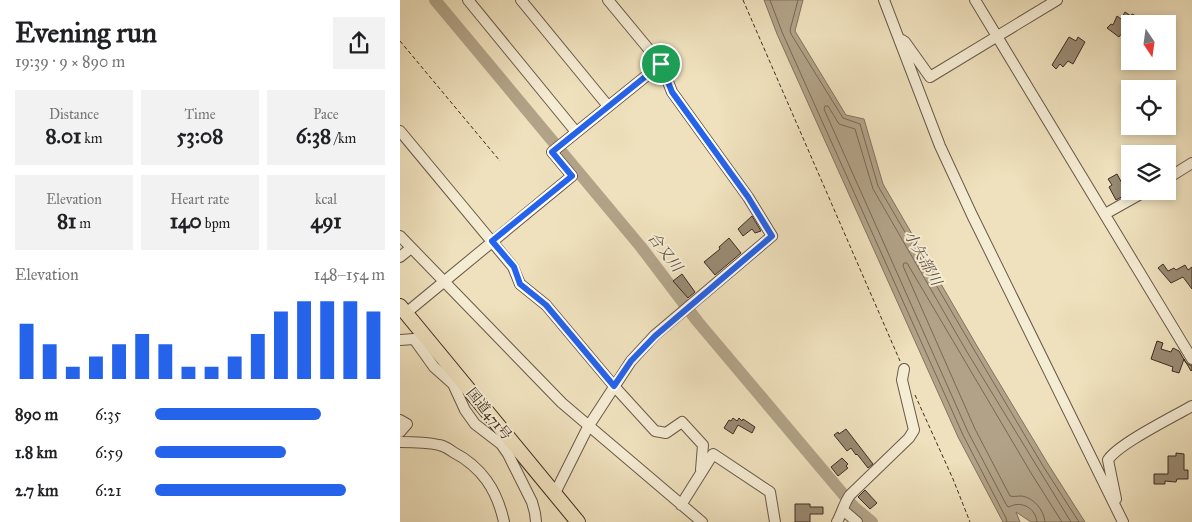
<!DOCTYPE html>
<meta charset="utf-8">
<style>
body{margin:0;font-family:"IM FELL Great Primer","Noto Serif JP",serif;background:#f2f2f2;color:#202124;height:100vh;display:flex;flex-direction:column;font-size:19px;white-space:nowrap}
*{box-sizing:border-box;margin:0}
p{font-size:16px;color:#757577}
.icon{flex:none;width:28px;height:28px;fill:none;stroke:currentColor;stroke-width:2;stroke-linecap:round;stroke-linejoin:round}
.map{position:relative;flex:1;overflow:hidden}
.details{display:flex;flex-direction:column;background:#fff;width:400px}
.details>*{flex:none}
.needle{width:32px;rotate:167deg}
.controls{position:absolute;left:721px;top:15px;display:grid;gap:10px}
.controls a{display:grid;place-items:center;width:55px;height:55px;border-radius:0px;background:#fff;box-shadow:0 2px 8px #0003;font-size:25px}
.pin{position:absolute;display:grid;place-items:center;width:42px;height:42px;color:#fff;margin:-21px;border:2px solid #fff;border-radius:50%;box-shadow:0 1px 5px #0007}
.round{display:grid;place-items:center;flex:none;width:52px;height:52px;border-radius:0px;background:#f2f2f2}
.summary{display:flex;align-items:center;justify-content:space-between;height:85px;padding:0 15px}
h1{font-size:28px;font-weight:800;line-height:38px}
.figures{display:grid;grid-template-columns:repeat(3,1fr);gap:8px;height:85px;padding:5px 15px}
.figures div{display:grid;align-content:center;border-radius:0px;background:#f2f2f2;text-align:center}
.figures b{font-size:21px;font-weight:800}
.figures small{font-size:14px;font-weight:400}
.figures p{font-size:14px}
.chart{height:140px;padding:10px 15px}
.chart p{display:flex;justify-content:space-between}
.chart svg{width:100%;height:90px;margin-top:5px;stroke:#2563eb;stroke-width:6}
ul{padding:0 15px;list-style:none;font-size:16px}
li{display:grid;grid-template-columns:80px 60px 1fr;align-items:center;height:38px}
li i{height:12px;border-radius:6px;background:#2563eb}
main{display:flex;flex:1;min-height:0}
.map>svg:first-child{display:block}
.water{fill:#b2a388;stroke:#83735f}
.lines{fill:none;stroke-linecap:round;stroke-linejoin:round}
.shore{stroke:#776855;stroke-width:1}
.river{stroke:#b2a388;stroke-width:12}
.building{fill:#998a73;stroke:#3c2c22}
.minor-casing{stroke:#695949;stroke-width:12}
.highway-casing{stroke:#3c2c22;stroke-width:16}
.path{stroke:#3c2c22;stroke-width:1;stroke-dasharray:4 2.5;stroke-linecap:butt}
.minor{stroke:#f5ecd4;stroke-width:10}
.highway{stroke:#efe1bd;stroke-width:14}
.route-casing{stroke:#fff;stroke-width:10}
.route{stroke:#2563eb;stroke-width:6}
.labels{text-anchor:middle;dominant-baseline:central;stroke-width:4;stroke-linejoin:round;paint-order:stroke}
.street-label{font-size:14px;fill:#3c2c22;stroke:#f5ecd4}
.water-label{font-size:15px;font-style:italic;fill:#5f5041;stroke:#f5ecd4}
</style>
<main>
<section class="details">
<div class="summary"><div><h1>Evening run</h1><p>19:39 · 9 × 890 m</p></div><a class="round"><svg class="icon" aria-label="share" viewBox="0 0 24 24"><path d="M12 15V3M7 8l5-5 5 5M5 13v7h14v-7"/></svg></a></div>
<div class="figures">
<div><p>Distance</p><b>8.01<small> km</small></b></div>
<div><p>Time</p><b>53:08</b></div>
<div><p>Pace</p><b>6:38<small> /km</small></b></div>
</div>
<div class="figures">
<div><p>Elevation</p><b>81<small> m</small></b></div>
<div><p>Heart rate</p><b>140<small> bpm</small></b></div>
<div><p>kcal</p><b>491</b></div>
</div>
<div class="chart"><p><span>Elevation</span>148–154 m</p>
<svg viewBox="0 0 160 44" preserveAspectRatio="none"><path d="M5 44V17M15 44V27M25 44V38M35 44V33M45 44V27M55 44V22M65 44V27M75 44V38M85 44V38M95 44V33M105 44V22M115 44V11M125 44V6M135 44V6M145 44V6M155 44V11"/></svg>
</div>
<ul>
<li><b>890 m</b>6:35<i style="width:72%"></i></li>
<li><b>1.8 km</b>6:59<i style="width:57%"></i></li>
<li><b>2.7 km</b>6:21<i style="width:83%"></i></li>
</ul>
</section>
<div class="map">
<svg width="792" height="522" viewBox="0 0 792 522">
<rect width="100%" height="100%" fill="#efe1bd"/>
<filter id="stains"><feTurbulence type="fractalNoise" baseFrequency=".004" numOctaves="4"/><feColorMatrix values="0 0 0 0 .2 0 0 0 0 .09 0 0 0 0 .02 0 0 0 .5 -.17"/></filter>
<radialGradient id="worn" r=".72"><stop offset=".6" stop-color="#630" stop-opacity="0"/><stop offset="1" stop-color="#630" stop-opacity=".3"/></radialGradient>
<path class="water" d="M364 0H403L395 31 446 115 464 119 483 184 577 346 648 464 685 522H631L616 512 620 522H603L558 437 377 34Z"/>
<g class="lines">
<path class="shore" d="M370 0 382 32 563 435 606 518 607 522
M398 0 390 30 391 34 443 118 460 124 478 186 573 348 643 466 679 522
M637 522C636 508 621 500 609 507L607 506 568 432 424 109 425 106H428L439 124 455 129 473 189 567 352 671 522
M645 522C644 510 634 498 622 496 617 496 614 497 610 496L575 429 503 266 504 263H507L631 473 662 522"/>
<path class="river" d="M35 0 241 247 298 322 454 507 472 522"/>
</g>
<path class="building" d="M725 12 731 16 732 14 738 17 734 24H730V29L727 33 724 30 719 37 707 28 711 24 713 25 717 16 721 19Z
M669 37 676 41 678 37 685 42 673 64 668 61 663 67 660 64 656 69 652 65Z
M717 174 723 185 730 181V191H732L716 200 709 187 712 185 708 179Z
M352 216 361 231 355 233 352 229 343 236 338 229Z
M329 238 341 253 315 275 304 262 320 249 319 247Z
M763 264 768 271 774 268 776 270 785 265 788 270 792 267V289L783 277 771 283 758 268Z
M282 274 295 292 288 298 273 281Z
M757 341 763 343 761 349 771 352 773 348 779 351 786 363 792 366V370L791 371 784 359 779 373 772 371 773 367 751 359Z
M333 418 337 421 339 418 342 421 343 419 355 427 352 433 338 425 333 434 324 428 329 420 331 421Z
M446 429 473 464 468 468 457 454 456 455 451 448 447 451 434 435 438 432 439 434Z
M776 453 784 454V470H788V479H777L776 482 765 481V484H754V474H768V456H776Z
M442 458 448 464 446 466 448 468 438 476 431 467Z
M465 490 477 503 470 509 458 497Z
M395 504H410V507H423V514H410V522H395Z"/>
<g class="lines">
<g class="minor-casing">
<path id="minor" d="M68 0 176 132
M121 0 208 106
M484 0 540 146 572 215 723 522
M575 0 792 359
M502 40 505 42 530 77 657 0
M0 131 113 267 120 284 146 305 214 386 255 431 266 433 282 422 303 445 301 470
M768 178 792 163
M705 214 746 191
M0 236 162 403 302 522
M0 257 11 248
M6 313 172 176 152 152 261 64
M0 340 14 339 34 367 53 384 65 410 75 424 101 444 108 454 132 502 135 513 136 522
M0 420 7 424 0 432
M0 442C13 442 26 442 39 445 44 446 49 449 53 452 82 467 97 490 104 522
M155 493 188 427 231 361 255 335 372 236 348 197 272 92 261 64 208 0
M716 499 708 460C718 444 773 417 792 406
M281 505 313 454 370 492 375 522
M443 510 457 522
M437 522C442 513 444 503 450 495L509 438 514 430 502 380 504 369"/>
</g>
<g class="highway-casing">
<path id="highway" d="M0 306 178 522"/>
</g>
<path class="path" d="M343 0 500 361
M0 41 100 161
M515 395 553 479 570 522"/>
<use href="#minor" class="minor"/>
<use href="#highway" class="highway"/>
</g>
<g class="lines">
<g class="route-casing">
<path id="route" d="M261 64 272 92 348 197 372 236 255 336 231 361 214 386 146 305 120 284 114 267 92 241 172 176 152 152Z"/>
</g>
<use href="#route" class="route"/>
</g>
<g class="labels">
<g class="street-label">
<text transform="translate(89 414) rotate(51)">国道471号</text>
</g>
<g class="water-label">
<text transform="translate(265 252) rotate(52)">合又川</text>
<text transform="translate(523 258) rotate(61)">小矢部川</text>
</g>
</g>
<rect width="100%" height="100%" filter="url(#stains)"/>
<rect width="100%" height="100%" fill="url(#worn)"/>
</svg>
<div class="controls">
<a><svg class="needle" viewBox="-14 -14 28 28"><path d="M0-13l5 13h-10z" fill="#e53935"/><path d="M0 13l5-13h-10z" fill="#757577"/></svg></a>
<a><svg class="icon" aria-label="locate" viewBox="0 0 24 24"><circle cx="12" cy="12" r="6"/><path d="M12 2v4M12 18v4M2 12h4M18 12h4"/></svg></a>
<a><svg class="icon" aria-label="layers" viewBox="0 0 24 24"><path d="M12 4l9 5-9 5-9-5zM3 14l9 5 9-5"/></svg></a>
</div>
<div class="pin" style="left:261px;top:64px;background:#1e9e55"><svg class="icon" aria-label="arrive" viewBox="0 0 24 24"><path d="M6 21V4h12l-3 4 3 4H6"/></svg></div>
</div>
</main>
